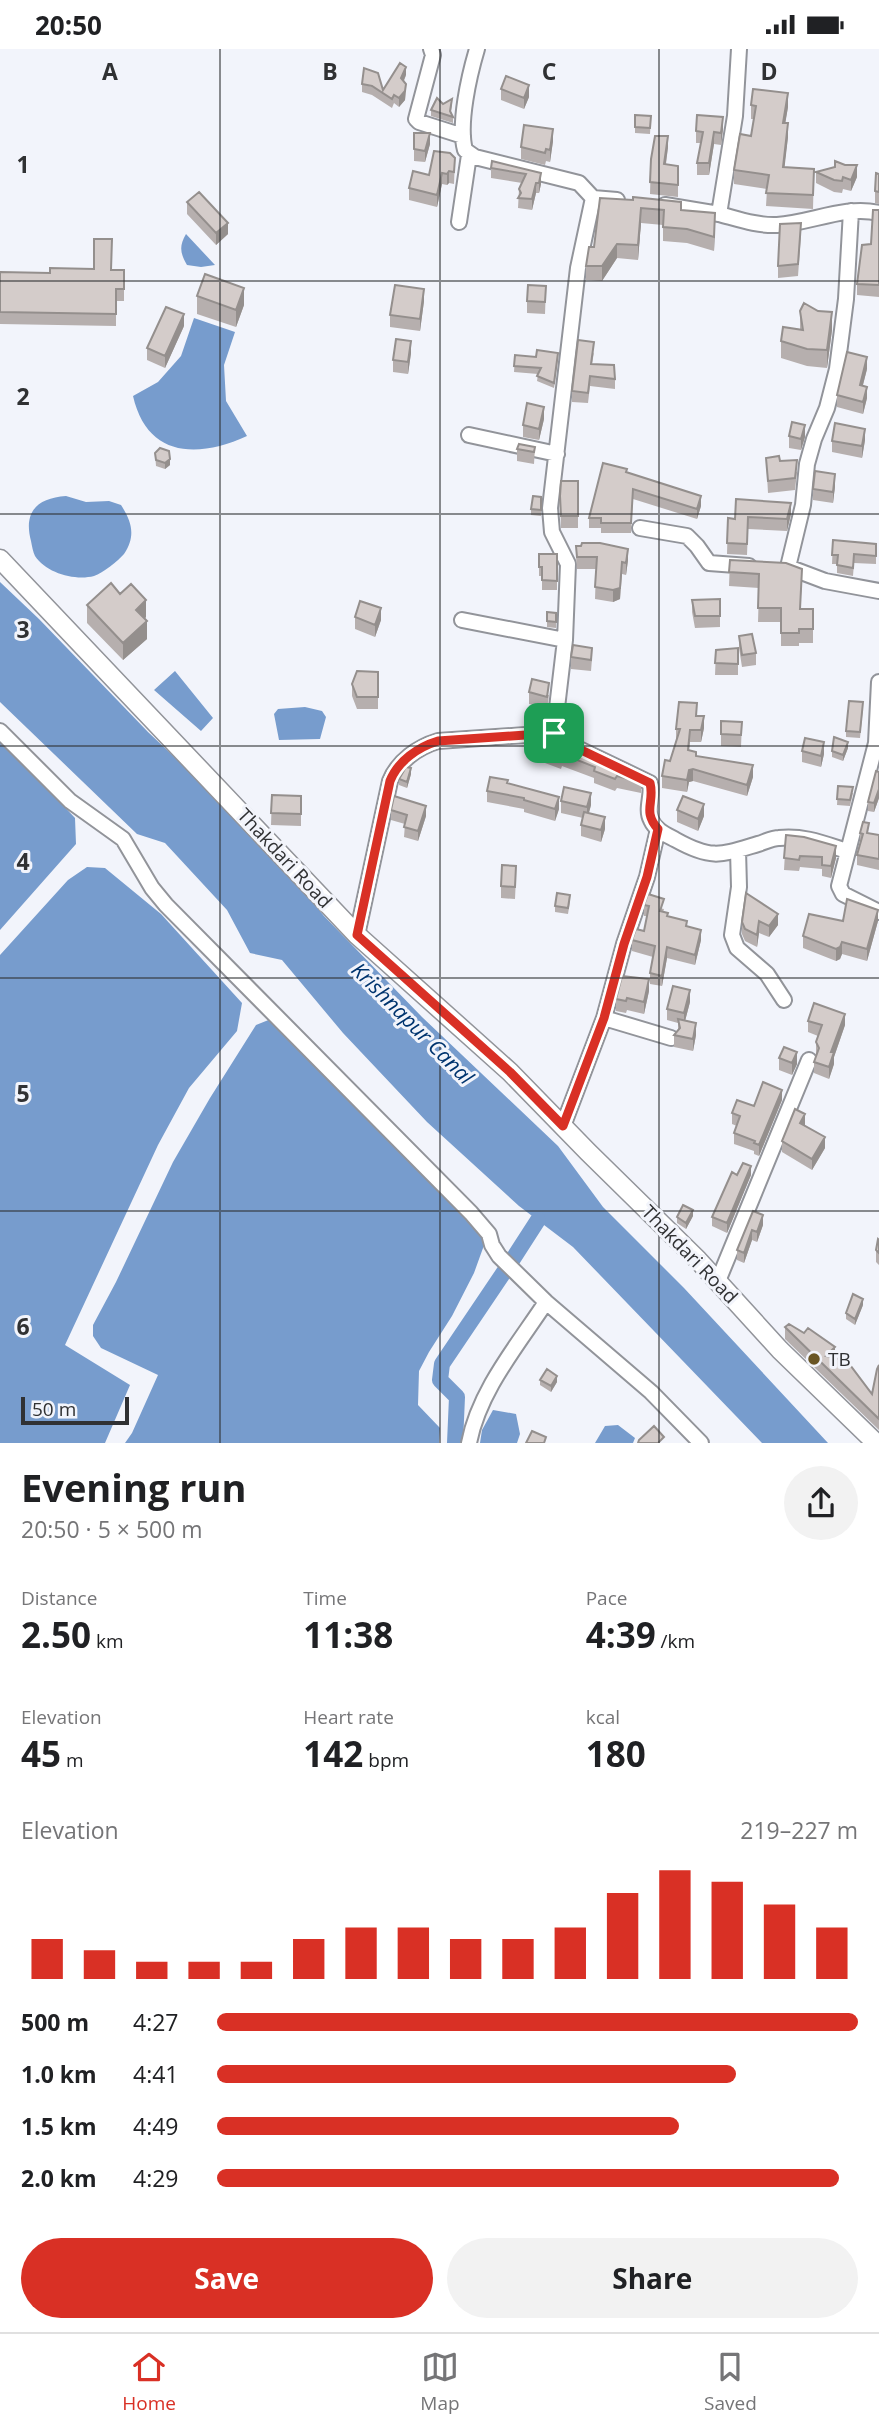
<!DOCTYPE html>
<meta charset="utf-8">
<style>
body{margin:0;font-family:"Open Sans",sans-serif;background:#f2f2f2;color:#202124;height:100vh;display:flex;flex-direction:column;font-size:26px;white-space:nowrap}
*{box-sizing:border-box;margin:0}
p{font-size:23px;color:#757577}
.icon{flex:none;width:38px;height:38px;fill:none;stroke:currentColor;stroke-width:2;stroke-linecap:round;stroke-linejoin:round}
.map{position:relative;height:1394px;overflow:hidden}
.side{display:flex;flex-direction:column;background:#fff;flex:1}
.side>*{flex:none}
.scale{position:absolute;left:21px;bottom:18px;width:108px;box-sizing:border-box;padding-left:7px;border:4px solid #303133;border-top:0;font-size:19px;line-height:24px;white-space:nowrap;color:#303133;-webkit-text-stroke:5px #f2f4fb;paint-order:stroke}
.pin{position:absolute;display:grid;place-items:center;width:60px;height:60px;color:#fff;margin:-30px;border-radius:14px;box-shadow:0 4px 10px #0006}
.round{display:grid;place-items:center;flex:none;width:74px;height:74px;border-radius:37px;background:#f2f2f2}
.overview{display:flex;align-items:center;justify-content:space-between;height:119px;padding:0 21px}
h1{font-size:38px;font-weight:700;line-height:52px}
.stats{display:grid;grid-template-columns:repeat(3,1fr);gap:10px;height:119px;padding:7px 21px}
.stats div{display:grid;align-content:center}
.stats b{font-size:35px;font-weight:700}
.stats small{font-size:19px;font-weight:400}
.stats p{font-size:19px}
.chart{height:196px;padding:14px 21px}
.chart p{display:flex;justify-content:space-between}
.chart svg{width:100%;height:126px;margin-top:7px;stroke:#d93025;stroke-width:6}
.primary-button{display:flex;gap:14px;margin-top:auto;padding:14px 21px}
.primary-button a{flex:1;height:80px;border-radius:42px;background:#d93025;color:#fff;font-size:28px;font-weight:700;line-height:80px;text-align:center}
.primary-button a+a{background:#f2f2f2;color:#202124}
ul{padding:0 21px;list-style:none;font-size:23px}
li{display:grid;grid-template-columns:112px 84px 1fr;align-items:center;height:52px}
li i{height:18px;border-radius:9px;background:#d93025}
.status{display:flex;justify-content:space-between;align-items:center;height:49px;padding:0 35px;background:#fff;direction:ltr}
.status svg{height:19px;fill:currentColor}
.dock{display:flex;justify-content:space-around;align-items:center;height:98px;border-top:2px solid #e0e0e0;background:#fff;font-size:19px;color:#757577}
.dock a{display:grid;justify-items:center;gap:4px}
.dock .on{color:#d93025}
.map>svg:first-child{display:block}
.water{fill:#779ccd}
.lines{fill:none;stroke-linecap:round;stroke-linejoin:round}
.canal{stroke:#779ccd;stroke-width:16}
.minor-casing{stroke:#92949a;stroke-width:18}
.tertiary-casing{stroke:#92949a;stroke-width:21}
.minor{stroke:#fff;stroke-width:14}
.tertiary{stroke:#fff;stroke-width:18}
.wall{fill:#b6afae}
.shaded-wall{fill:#948f8d}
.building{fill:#d4ccca;stroke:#948f8d;stroke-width:2}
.route-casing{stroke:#fff;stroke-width:14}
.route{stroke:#d93025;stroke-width:9}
.grid{fill:none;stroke:#303133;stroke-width:2;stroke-opacity:0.55}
.poi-dot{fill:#695524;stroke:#f2f4fb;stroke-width:2.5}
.labels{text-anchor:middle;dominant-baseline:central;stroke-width:6;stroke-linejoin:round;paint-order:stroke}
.street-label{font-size:19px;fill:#303133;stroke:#f2f4fb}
.poi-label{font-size:19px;fill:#303133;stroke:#f2f4fb;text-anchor:start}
.water-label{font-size:21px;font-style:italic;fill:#00346e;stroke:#f2f4fb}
.grid-label{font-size:23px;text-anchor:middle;font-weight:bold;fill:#303133;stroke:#f2f4fb;stroke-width:6;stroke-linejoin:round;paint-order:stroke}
</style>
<div class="status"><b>20:50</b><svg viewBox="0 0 49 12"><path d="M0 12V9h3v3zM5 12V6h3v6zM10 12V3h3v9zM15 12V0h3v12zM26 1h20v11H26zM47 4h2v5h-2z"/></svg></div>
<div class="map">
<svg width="879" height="1394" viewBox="0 0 879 1394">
<rect width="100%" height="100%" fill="#f2f4fb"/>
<path class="water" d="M186 185 215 216 201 218 187 216C180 204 179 197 186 185Z
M194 269 235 283 224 316 226 352 247 387C197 410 147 408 133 347L158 333 181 307Z
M66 447 86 453 109 452 121 456C132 473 136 487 124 505 118 512 103 524 94 527 75 532 46 524 35 507 33 503 32 497 31 492 23 462 38 449 66 447Z
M0 533 39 570 148 683 259 788 324 867 422 968 558 1097 603 1158 684 1239 828 1394H762L573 1198 519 1157 427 1073 343 984 282 911 250 904 227 861 165 794 137 785 0 653Z
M175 622 213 669 201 682 154 641Z
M305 658 322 662 326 668 320 690 279 691 274 665 278 660Z
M0 689 75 769 76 795 0 881Z
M87 818 105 819 161 865 242 954 237 982 189 1039 158 1096 65 1296 130 1336 105 1394H0V906L68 831Z
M271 970 487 1188 474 1224 452 1267 429 1303 419 1322 418 1356 440 1379 439 1394H125L132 1384 158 1326 101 1299 93 1287V1276L116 1233 173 1113 210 1049 256 976Z
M493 1361 516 1365 520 1385 517 1394H480L482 1381Z
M618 1376 635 1389 633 1394H595L605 1377Z"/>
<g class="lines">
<path class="canal" d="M511 1213 538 1171
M455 1394 457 1348 440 1331 442 1315 504 1223"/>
<g class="minor-casing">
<path id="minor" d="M431 0 433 6 416 70 419 73 463 87
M477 0C469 27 458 75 465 101L475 108 579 134 593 149
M739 0 735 67 719 165C738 170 758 177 777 176 811 174 845 156 879 164
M617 151 593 149 578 219 550 459 552 483 568 515 565 591 554 684 575 698 650 734C653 746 645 760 651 771 656 782 667 786 676 791 712 811 721 806 758 795 765 793 772 789 779 789 803 786 825 795 847 802
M665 156 719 165
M851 162 846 250 837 320 827 359 814 390 807 415 803 456 788 518 825 532 879 542
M459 173 469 106
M469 386 557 405
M640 479 687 487 697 497 709 514 749 517
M462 571 565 591
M879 633 876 694 839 837 843 845 879 863
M0 682 70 752 123 790 152 839 166 856 471 1164 489 1185 492 1196 499 1207 546 1253 651 1343 701 1394
M738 801 739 838 732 886 737 899 767 925 784 951
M357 886 390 732C398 712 418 698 438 692L554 684
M604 969 671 989
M563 1077 604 969 624 895 647 828 658 780
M718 1232 809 1011
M469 1394C479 1342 517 1297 546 1253"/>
</g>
<g class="tertiary-casing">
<path id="tertiary" d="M0 510 357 886 510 1023 588 1103 698 1211 780 1301 876 1394"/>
</g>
<use href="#minor" class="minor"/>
<use href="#tertiary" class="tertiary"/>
</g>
<path class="wall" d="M406 26 404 32 406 43 405 51 399 58 394 54 392 59 372 46 362 43V35L383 41Z
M501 40 529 48 524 60 501 51Z
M443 55 452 56 451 63 453 68V74L431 67V61Z
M751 56 788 58 785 74 788 88 784 118 814 120 813 160 766 157 767 140 734 135V121L751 87 754 70H751Z
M635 66 651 67 650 85 635 84Z
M723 80 721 96 714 95 709 126H697V114L701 94H696V82Z
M414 84 430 95 425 113 414 112Z
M553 92 550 113 546 112 545 116 521 110V98Z
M668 98 666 115 678 117V148L650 145 651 110Z
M455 109 454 135 449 134 447 136 442 135 437 158 409 151V139Z
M845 116 857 128 851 142 843 140 842 144 834 143 816 134V123Z
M491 119 541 124V135L539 144H536L532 161 518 159 519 140 522 134 491 129Z
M879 125V155L875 154V142Z
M600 149 681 161 715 178 714 202 687 194 663 192V176L641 174 638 211 617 209 602 232 586 231V217L594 198Z
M187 153 228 185 216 196 187 165Z
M879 161V248L857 246V235L871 195Z
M801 186 798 227 778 229V217Z
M112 221H124V252H116V277L0 275V223L50 224Z
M546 237 545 265 527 264V252Z
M197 247 244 256 236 278 197 265Z
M424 252 420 282 390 278V266Z
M800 262 832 281 827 319 807 317 781 309V292L800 281Z
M184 277 165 319 147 311V299Z
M594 303 592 315 615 330V340L590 337 588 354 572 353V342Z
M411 304 408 325 393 323V311Z
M515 306 558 310 554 339 537 332 538 325 514 323Z
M867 320 863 336 867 349 863 365 837 358V346Z
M544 370 539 391 523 388V376Z
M789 387 805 388 801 401 789 399Z
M865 391 862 409 832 403V392Z
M535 398 534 415 517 412V400Z
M155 404 170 416 165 420 156 417Z
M766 409 780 412 797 423 795 441 768 444Z
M627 424 701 457 697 470 633 450 631 484H601V479H589V469Z
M578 432V479H561L560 447Z
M835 437 833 454 813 451V440Z
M541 448V467L531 466V460Z
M736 450 791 465 787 482 748 480 747 506 727 505 728 469 735 470Z
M833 491 876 495V515L854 514 853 527 837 524V515H832Z
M576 497 628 511 626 526 622 525 620 550 613 553 595 550 596 520H577L576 508Z
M539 505H557V541H542V527H539Z
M730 511 802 533 800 560H813V594H799V597H781V573H758L759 539 729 537Z
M120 545 146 568 145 570 147 590 123 611 87 574V556Z
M720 550V578L695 579 692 563V551Z
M556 564V579L547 578V572Z
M355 568 381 571 375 588 355 580Z
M739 587 756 604V616L742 618 739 599Z
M738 599V626H715L716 601Z
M571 608 592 610 591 622 571 620Z
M378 623V660H357L352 647V635Z
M529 643 549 646 547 660 529 655Z
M863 659 860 689 846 688V682Z
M697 667 704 679 701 693H690L689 702 696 707 753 728 747 747 693 732 689 733 687 743 662 739V727L670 712 676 692V680Z
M721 672 742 673 741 698 721 697Z
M566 694 641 729V744L617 739 615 742 594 734V729L562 717 561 720 545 714V702Z
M848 699 843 712 832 708V702Z
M802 702 824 705 821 718 802 713Z
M879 723V749L874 763 868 762V753Z
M411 725 407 739 399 736V730Z
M508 735 559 760 555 772 524 763V760L487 753V742Z
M838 737 853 744 850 757 837 756Z
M272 746 301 747V777L271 776Z
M561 752 591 756 589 764 605 780 601 793 581 787V776L583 769 561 764Z
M391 761 426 767 418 792 404 788 405 775 391 771Z
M677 761 704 767 698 782 677 773Z
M860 784 879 786V821L857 816V806L860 794Z
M786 786 836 809 831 829 822 827V820L800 818 799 822 784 821Z
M516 828 515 850 501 849V837Z
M746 844 778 876 769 888 759 884 757 898 745 892 742 885V873Z
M570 852 568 865 555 863V857Z
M644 856 664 860 663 863 668 868 687 877 701 891 695 916 667 909 662 937 650 935V924L653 908 632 902V891L644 882 647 867H644Z
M843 872H878L867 912 842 905 840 910 836 912 803 899V887Z
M649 942 644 965 627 961 626 964 616 962V950Z
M690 953 685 972 696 986 693 1002 674 998V986L678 982V974L667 971V960Z
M808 972 845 976 834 1008V1015L829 1030 814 1024V1013L816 1005V993L818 987 808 983Z
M779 1009 797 1015 792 1026 779 1021Z
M782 1051 759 1107 754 1105V1102L734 1095V1084L737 1077 732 1075V1064L754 1057Z
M804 1076 825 1099 812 1121 782 1103V1092L805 1076Z
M737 1126H751L727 1184 712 1177V1168Z
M753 1162 763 1176 757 1193 752 1191 744 1214 737 1211V1201Z
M693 1167 686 1180 677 1174V1168Z
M879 1191V1216L876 1213V1201Z
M863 1256 855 1276 846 1270V1264Z
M785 1278 835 1309 872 1345 879 1316V1381L785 1290Z
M540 1331 557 1333 551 1343 540 1336Z"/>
<path class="shaded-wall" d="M406 18V26L401 37V29Z
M406 35 405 51 399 58V49Z
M529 36V48L524 60V49Z
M788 44V58L783 88V74Z
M723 68V80L721 96V84Z
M788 74V88L783 132V118Z
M553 80V92L550 113V101Z
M714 83V95L709 126V114Z
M430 84V95L425 113V102Z
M668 87V98L664 127V115Z
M857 116V128L851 142V131Z
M449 122V134L447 136V125Z
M442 124V135L437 158V146Z
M541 124V135L539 144V134Z
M536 134V144L532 161V150Z
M641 159V174L638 211V196Z
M715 164V178L714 202V188Z
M228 174V185L216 196V184Z
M617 195V209L602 232V217Z
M244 239V256L236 278V261Z
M424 240V252L420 282V270Z
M832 263V281L827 319V301Z
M184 265V277L165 319V307Z
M411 292V304L408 325V313Z
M867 308V320L860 347V336Z
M867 338V349L863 365V353Z
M544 358V370L539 391V380Z
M805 376V388L801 401V390Z
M865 380V391L862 409V397Z
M170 410V416L165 420V414Z
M835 425V437L833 454V443Z
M701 447V457L697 470V460Z
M791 454V465L787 482V470Z
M628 500V511L626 526V514Z
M622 513 620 550 613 553V541Z
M146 551V568L136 578V561Z
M381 559V571L375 588V576Z
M147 572V590L123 611V594Z
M704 667V679L701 693V681Z
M824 693V705L821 718V707Z
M848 693V699L843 712V706Z
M753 716V728L747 747V736Z
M411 719V725L407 739V733Z
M693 720V732L689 733 687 743V731L689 721Z
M879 740V749L874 763V754Z
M591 744V756L587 770V758Z
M559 748V760L555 772V760Z
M704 755V767L698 782V770Z
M426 757V767L418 792V782Z
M605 768V780L601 793V781Z
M836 797V809L831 829V817Z
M878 861V872L867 912V900Z
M778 865V876L769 888V877Z
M759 872V884L757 898V886Z
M701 881V891L695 916V906Z
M842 893V905L840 910 836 912V900Z
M667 898V909L662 937V927Z
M649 930V942L644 965V953Z
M690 941V953L684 976V964Z
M845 965V976L834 1008V1015L829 1030V1018L831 1003Z
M696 974V986L693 1002V990Z
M797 1003V1015L792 1026V1014Z
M782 1041V1051L759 1107V1096Z
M805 1065V1076L800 1085V1074Z
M825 1088V1099L812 1121V1110Z
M751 1117V1126L727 1184V1174Z
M693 1161V1167L686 1180V1174Z
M763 1166V1176L757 1193V1183Z
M752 1181V1191L744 1214V1204Z
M863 1250V1256L855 1276V1270Z
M835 1298V1309L826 1307Z
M557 1327V1333L551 1343V1337Z"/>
<path class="building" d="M400 14 406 18 401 29 406 35 405 42 399 49 394 46 392 50 372 37 362 35 364 19 378 24 383 41Z
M506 27 529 36 524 49 501 40Z
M753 40 788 44 783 74H788L783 118 814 120 813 146 766 144 769 126 734 121 740 85 751 87 756 57 751 56Z
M437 49 443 55 452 50 450 62 453 68 431 61Z
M635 66 651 67 650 79 635 78Z
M697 66 723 68 721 84 714 83 709 114H697L703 83 696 82Z
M524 76 553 80 550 101 546 100 545 104 521 98Z
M414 84H430L425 102 414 100Z
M655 87H668L664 115 678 117V136L650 133 651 110Z
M434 102 450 104 455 109 454 123 449 122 447 125 442 124 437 146 409 139 413 122 429 126Z
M492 112 541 124 539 134H536L532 150 518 149 521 144 519 140 526 125 491 119Z
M835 112 845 116H857L851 131 843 128 842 132 834 131 816 123 835 118Z
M876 124 879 125V143L875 142Z
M199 143 228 174 216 184 187 153Z
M633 148 681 153V161L715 164 714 188 687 180 663 178 664 161 641 159 638 196 617 195 602 217H586L589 198H594L600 149 633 151Z
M873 161H879V236L857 235 862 196 871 195Z
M801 174 798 215 778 217 780 175Z
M94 190H112L111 221H124V240H116V265L0 263V223L50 224V219L94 220Z
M205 225 244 239 236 261 197 247Z
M395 236 424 240 420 270 390 266Z
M528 236 546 237 545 253 527 252Z
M804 254 818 262 832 263 827 301 807 300 781 292 783 278 803 281 800 262Z
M166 258 184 265 165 307 147 299Z
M396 290 411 292 408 313 393 311Z
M578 291 594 293 591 315 614 316 615 330 590 327 588 344 572 342Z
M537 301 558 304 554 334 537 327 541 319 514 317 515 306 536 308Z
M847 303 867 308 860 336 867 338 863 353 837 346Z
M527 354 544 358 539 380 523 376Z
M792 373 805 376 801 390 789 387Z
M835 374 865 380 862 397 832 392Z
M519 395 535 398 534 403 517 400Z
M160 399 169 402 170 410 165 414 156 411 155 404Z
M779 407 780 412 797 411 795 429 768 432 766 409Z
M603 414 627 420 626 423 701 447 697 460 633 440 631 474H601V469H589Z
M815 422 835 425 833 443 813 440Z
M561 432H578V467H561L560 447Z
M533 447 541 448V461L531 460Z
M736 450 791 454 787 470 748 468 747 495 727 494 728 469 735 470Z
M833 491 876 495V507L854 505 853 519 837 516 838 506H832Z
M582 494H600L628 500 626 514 622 513 620 539 613 541 595 538 597 508H577L576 497H581Z
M539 505H557V532L542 531V518H539Z
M730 511 786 514 802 520 800 560H813V580H799V584H781V559H758L759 525 729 523Z
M111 534 120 545 131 535 146 551 136 561 147 572 123 594 87 556Z
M720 550V567H695L692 551Z
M360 552 381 559 375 576 355 568Z
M547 563 556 564V573L547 572Z
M752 585 756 604 742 606 739 587Z
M573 596 592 599 591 611 571 608Z
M738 599V615L715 614 716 601Z
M357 622 378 623V648H357L352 635Z
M532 630 549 634 547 648 529 643Z
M849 652 863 653 860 683 846 682Z
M679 653 697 654 696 667H704L701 681H690L688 701 696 703V707L753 716 747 736 693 720 689 721 687 731 662 727 665 711 670 712 680 680H676Z
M721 672 742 673 741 686 721 685Z
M551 685 561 689 566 694 641 729V733L617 727 615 730 594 722 595 718 562 705 561 708 545 702Z
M834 688 848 693 843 706 832 702Z
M805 689 824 693 821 707 802 702Z
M406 718 411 719 407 733 399 730Z
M876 722 879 723V740L874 754 868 753Z
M490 728 508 731 507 734 559 748 555 760 524 751V749L487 742Z
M838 737 853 738 850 751 837 750Z
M564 738 591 744 587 758 561 752Z
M272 746 301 747V765L271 764Z
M394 747 426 757 418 782 404 778 407 766 391 761Z
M683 747 704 755 698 770 677 761Z
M584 763 605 768 601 781 581 776Z
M863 773 869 774 867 784 879 786V810L857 806 863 785 860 784Z
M786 786 804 788 836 797 831 817 822 816V808L800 807 799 811 784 809Z
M502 816 516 817 515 838 501 837Z
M557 844 570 846 568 859 555 857Z
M746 844 778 865 769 877 759 872 757 886 745 880 742 873Z
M648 845 664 850 660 862 668 864 667 867 687 872 686 877 701 881 695 906 667 898 662 927 650 924 655 897 632 891 636 880 644 882 649 857 644 856Z
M847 850 878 861 867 900 842 893 840 898 836 900 803 887 809 865 843 872Z
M622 927 649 930 644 953 627 949 626 952 616 950Z
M673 937 690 941 684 964 667 960Z
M814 954 845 965 831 1003H834L829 1018 814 1013 819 999 816 993 822 976 808 972Z
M678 970 696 974 693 990 674 986 680 979Z
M784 998 797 1003 792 1014 779 1009Z
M763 1033 782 1041 759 1096 754 1094 755 1092 734 1084 740 1067 732 1064 737 1051 754 1057Z
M795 1060 805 1065 800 1074 825 1088 812 1110 782 1092Z
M743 1114 751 1117 727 1174 712 1168 732 1123 737 1126Z
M683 1156 693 1161 686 1174 677 1168Z
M753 1162 763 1166 757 1183 752 1181 744 1204 737 1201Z
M878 1190 879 1191V1204L876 1201Z
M853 1245 863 1250 855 1270 846 1264Z
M789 1275 804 1284 808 1279 835 1298 826 1307 847 1312 872 1345 877 1320 879 1316V1370L785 1278Z
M547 1320 557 1327 551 1337 540 1331Z
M654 1377 664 1388 658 1394H638L639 1391Z
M532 1382 546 1388 544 1394H526Z"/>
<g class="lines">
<g class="route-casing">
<path id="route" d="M554 684 575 698 650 734C655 753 642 762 658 780L647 828 624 895 604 969 563 1077 510 1023 357 886 390 732C398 712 418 698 438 692Z"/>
</g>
<use href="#route" class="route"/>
</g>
<path class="grid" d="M220 0V1394M440 0V1394M659 0V1394M0 232H879M0 465H879M0 697H879M0 929H879M0 1162H879"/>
<circle class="poi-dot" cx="814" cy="1310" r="7"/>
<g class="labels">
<g class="street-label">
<text transform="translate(285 809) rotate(47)">Thakdari Road</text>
<text transform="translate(690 1205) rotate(46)">Thakdari Road</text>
</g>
<g class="poi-label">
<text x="828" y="1310">TB</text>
</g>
<g class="water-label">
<text transform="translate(413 974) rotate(45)">Krishnapur Canal</text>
</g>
</g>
<g class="grid-label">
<text x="110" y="31">A</text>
<text x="330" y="31">B</text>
<text x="549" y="31">C</text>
<text x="769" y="31">D</text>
<text x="23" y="124">1</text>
<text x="23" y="356">2</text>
<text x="23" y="589">3</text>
<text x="23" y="821">4</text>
<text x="23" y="1053">5</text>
<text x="23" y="1286">6</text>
</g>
</svg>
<div class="scale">50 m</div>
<div class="pin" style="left:554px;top:684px;background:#1e9e55"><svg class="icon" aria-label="arrive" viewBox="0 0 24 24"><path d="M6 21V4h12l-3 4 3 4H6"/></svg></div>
</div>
<section class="side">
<div class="overview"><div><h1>Evening run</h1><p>20:50 · 5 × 500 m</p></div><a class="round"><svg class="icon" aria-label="share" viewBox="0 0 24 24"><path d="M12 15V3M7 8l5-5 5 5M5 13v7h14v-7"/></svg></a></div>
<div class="stats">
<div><p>Distance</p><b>2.50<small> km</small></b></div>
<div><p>Time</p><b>11:38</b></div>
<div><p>Pace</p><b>4:39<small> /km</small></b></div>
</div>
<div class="stats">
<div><p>Elevation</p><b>45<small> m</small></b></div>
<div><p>Heart rate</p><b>142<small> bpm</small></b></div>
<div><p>kcal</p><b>180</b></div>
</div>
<div class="chart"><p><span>Elevation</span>219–227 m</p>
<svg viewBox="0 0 160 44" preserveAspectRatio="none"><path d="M5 44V30M15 44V34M25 44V38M35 44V38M45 44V38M55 44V30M65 44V26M75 44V26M85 44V30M95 44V30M105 44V26M115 44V14M125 44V6M135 44V10M145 44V18M155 44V26"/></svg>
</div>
<ul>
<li><b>500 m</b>4:27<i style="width:100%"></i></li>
<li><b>1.0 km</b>4:41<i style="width:81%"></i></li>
<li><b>1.5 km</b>4:49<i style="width:72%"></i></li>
<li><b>2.0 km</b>4:29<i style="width:97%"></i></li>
</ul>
<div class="primary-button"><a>Save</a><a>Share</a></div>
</section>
<nav class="dock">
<a class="on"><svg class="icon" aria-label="home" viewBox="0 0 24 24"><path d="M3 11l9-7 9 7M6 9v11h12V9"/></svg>Home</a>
<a><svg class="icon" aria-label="map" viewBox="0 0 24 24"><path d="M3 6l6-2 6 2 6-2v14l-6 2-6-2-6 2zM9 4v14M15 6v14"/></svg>Map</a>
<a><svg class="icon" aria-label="saved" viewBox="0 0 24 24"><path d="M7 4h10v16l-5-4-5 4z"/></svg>Saved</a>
</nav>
